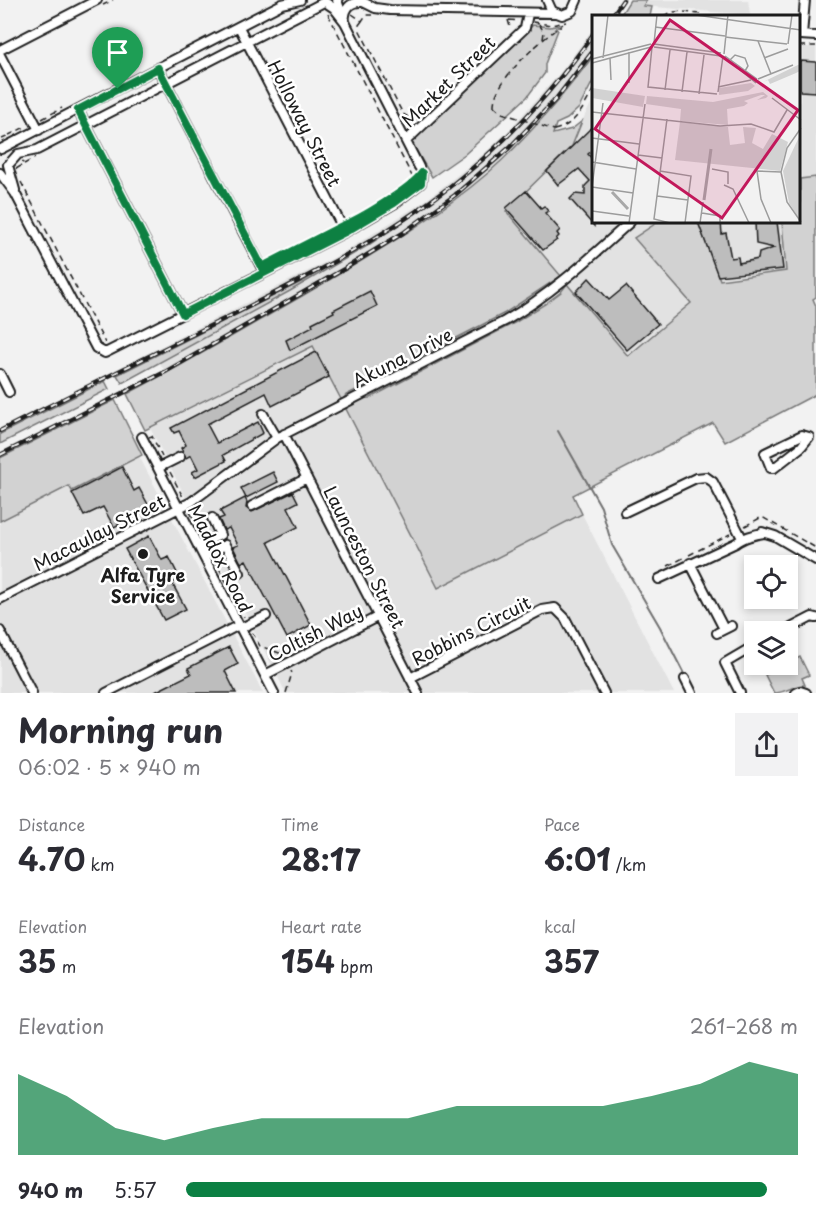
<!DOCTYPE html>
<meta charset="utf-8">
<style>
body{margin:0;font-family:"Playpen Sans",sans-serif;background:#f2f2f3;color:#2b2b33;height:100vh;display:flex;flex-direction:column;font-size:22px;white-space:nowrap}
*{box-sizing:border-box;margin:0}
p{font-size:20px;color:#7c7c81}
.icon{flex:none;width:33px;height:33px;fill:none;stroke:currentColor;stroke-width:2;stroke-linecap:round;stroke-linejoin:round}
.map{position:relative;height:693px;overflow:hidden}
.drawer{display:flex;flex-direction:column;background:#fff;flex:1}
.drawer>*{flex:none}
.fabs{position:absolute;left:744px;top:555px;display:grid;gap:12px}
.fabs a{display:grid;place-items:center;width:54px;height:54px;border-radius:0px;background:#fff;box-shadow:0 3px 9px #0003;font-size:30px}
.pin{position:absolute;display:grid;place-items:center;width:51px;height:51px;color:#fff;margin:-62px -26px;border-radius:50% 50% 50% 0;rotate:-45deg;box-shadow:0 0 6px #0007}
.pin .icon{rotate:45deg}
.round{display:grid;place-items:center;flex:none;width:63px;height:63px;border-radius:0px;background:#f2f2f3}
.headline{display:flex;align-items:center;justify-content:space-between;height:102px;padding:0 18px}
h1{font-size:33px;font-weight:700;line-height:45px}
.figures{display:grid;grid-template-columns:repeat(3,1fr);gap:9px;height:102px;padding:6px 18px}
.figures div{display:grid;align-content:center}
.figures b{font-size:30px;font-weight:700}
.figures small{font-size:16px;font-weight:400}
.figures p{font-size:16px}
.chart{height:168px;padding:12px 18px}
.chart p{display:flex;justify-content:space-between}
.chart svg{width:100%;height:108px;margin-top:6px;fill:#0b8043;opacity:.7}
ul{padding:0 18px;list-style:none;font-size:20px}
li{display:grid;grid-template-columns:96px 72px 1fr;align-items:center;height:45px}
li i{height:15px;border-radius:8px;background:#0b8043}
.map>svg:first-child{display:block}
.built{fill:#e2e2e2}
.green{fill:#d2d2d2;stroke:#777;stroke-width:1.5}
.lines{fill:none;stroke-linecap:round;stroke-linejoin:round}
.stream{stroke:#707070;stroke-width:2}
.building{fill:#bdbdbd;stroke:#1c1c1c;stroke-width:1.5}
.minor-casing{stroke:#1c1c1c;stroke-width:12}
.path{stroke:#1c1c1c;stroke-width:1.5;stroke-dasharray:6 4.5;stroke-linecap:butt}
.minor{stroke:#fff;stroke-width:8}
.rail-casing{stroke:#1c1c1c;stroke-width:4.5}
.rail{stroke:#fff;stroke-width:2;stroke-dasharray:7;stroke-linecap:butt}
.path-bridge{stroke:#1c1c1c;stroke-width:1.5;stroke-dasharray:6 4.5;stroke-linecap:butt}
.route-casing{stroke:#fff;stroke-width:12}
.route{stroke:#0b8043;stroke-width:8}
.poi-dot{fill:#1c1c1c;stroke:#fff;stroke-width:2}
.labels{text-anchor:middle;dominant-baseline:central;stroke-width:5;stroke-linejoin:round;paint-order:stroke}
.street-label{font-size:18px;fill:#1c1c1c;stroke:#fff}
.poi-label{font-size:18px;font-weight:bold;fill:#1c1c1c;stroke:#fff}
.inset-river{fill:none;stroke:#a8a8a8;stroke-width:3}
.inset-road{fill:none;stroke:#9c9c9c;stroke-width:1.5}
.view{fill:#c2185b;fill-opacity:0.15;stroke:#c2185b;stroke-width:3}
.inset-edge{fill:none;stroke:#1c1c1c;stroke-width:3}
</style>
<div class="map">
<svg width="816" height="693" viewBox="0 0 816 693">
<rect width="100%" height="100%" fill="#f2f2f2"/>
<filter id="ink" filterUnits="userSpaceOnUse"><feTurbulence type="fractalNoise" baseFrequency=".0167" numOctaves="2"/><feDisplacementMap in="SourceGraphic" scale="12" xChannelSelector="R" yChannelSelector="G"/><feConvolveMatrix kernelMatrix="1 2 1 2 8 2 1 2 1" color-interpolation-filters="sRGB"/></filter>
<g filter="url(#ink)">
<path class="built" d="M647 0H748L750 15 643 6Z
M594 27V55L542 121 489 172 442 210 372 255 166 374 160 363 290 291 386 233 305 280 117 375 115 370 339 255 426 200 485 153 507 132 561 72Z
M800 47H816V177L800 179Z
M594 98V222H658L634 238 691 303 628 357 506 211 572 146 582 121Z
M698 222H781L786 271 720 280Z
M313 345 438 588 582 514 674 693H286L150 428Z
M103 377 105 381 0 434V428Z
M139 456 263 693H0V521L69 486 72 491Z"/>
<path class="green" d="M630 0H647L643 6 652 7 650 16H620Z
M533 25 550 27 561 25 555 29 558 30 545 64V73L527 97 465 154 432 177 411 142Z
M594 55V79L579 108 567 119 556 124 553 134 572 129 582 121 572 146 506 211 561 276 505 313 346 395 342 401 313 346 145 430 127 394C187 363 244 329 302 296 366 258 431 222 488 173 528 138 562 97 594 55Z
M816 177V297L813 299 816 306V394L725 442 713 423 573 495 582 514 438 588 345 407 361 398H370L516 322 545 304 561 292 567 284 628 356 691 303 634 238 658 222H698L720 280 786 271 782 222H800V179Z
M421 210 367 246 290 291 122 383 117 375 305 280Z
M105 381 109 389 0 444V434Z
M115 400 142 455 72 491 69 486 0 521V458Z
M800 657 809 675 802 678 805 685C794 684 787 693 774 693L765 675Z"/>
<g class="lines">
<path class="stream" d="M558 431 601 507 612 545 660 627 685 676"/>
</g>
<path class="building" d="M800 61 816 62V92L800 91Z
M594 125V149L588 154 594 161V226L570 199 575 194 585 195V186L590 181 579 169 558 185 547 171Z
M526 191 541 208 544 206 548 211 545 213 560 230 557 233 559 236 556 239 557 240 543 250 506 208Z
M698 222H721L722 234 726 233 731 258 738 257 739 263 758 259 759 253 774 248 756 244 755 222H777L783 269 718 276Z
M589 278 609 300 626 286 658 324 627 350 576 292Z
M370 291 377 306 290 350 286 340 313 326 312 323 334 312 333 310Z
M316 352 329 377 272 406 266 393 207 424 217 443 258 422 263 433 223 455 226 461 195 477 192 472 198 469 191 455 186 458 181 448 186 445 179 431 174 433 171 428Z
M122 467 134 491 139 488 150 508 114 527 103 507 84 516 72 493Z
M273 472 278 482 246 498 241 488Z
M293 492 298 502 288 507 298 527 268 542 311 625 287 638 246 560 241 563 233 547 238 545 229 528 224 530 219 519 224 517 220 511 245 498 247 502 246 508 252 512Z
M149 536 162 560 169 557 180 579 172 583 186 609 164 620 125 549Z
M229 647 238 664 225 671 236 693H153L191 674 188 668Z"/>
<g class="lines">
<g class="minor-casing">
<path id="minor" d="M337 0 343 18
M359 0 375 8 390 10 556 13
M547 0 552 11 562 15 572 11 577 0
M325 2 334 8 345 22 419 167
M345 22C343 10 350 1 362 2
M239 27 345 232
M800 35 816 36
M802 35 805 0
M0 50 97 0
M0 55 39 130
M158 68 264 272
M78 110 183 314
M406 141 525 28 528 14
M1 149 282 4 300 0
M10 163 18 154 37 150 324 2
M8 165 15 190
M0 173 15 193 96 348 105 353 345 232 395 203 421 183 422 173
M0 374 9 392
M263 414 277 438
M284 434 418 693
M802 435 809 437 801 447 774 468H771L765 453Z
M142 437 274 693
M158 468 180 457
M252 506 307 478
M625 512 696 478 706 477 713 482 742 538
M762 532 775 536 816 560
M198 546 220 535 212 518
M204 556 225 545 240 573
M690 563 724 629
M659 579 736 543C742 538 755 534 764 533
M0 599 191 502 277 438 505 321C552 294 590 258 630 222
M241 628 266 616
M0 631 32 693
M783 632 812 617 816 618
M717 633 731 626
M265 675 379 616
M410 678 542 610 555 608 565 618 604 693
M685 679 692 693
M106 693 239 625
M740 693 725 663 754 646
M796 693 800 691 806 693"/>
</g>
<path class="path" d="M103 5 113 0
M328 14 413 178
M352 14 362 21 366 15H372
M664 16C676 8 686 13 700 14
M508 20 511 30
M509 20 519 21
M362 21 359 25 360 31 403 114 408 117 420 119
M533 22 551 25 566 22
M539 24 544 32 543 39
M800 46H816
M494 106C493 80 544 38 563 24
M42 119 62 108
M554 130C576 125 584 107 594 88
M9 135 27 126
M2 139 9 136
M24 164 35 158
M16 169 24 164 22 162
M21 182 105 343
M149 437 152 436 162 457
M170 472 183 497
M190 512 203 537
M745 526 762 517 816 548
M689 555 730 534
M215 560 244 617
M668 566 685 557
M252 632 260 646 282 654 283 656
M286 693 292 673 291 671"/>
<use href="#minor" class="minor"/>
<g class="rail-casing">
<path id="rail" d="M612 16 623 0
M0 431C74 393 149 356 224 319 309 276 396 233 469 171 517 131 558 84 594 33
M0 455 165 372 344 269 403 233 455 195 509 148 556 99 594 50"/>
</g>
<use href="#rail" class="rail"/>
<path class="path-bridge" d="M494 106 502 113 554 130"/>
</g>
</g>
<g class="lines" filter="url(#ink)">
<g class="route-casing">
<path id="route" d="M118 89 78 110 183 314 345 232 342 226C359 220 412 188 422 173L421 183 394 203 345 232 342 226 262 267 158 68 118 89"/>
</g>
<use href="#route" class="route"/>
</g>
<circle class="poi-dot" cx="143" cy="554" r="6"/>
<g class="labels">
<g class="street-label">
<text transform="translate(448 81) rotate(-44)">Market Street</text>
<text transform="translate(305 123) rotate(63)">Holloway Street</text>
<text transform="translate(402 357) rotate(-27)">Akuna Drive</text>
<text transform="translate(99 532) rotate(-27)">Macaulay Street</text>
<text transform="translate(365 557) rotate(63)">Launceston Street</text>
<text transform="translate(221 558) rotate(63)">Maddox Road</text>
<text transform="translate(471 630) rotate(-27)">Robbins Circuit</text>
<text transform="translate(315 632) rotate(-27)">Coltish Way</text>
</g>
<g class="poi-label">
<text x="143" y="574">Alfa Tyre<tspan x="143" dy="21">Service</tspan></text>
</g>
</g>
<g transform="translate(592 15)">
<rect width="208" height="208" fill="#f2f2f2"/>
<path d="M208 49V56L204 58 178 69 176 65 171 67ZM159 68 163 71 156 76 127 80V73ZM0 73 53 81 51 92 0 83ZM171 77 176 81 174 83 165 85 173 80H169L152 86 156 88 152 91 135 94 136 110 88 106 89 94 54 89 55 81 121 87ZM88 107 136 112 138 130 153 128 151 112 164 113 160 128 171 134 180 119 196 127 188 156 83 145ZM208 120V205L197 188 191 156Z" fill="#d2d2d2"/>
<path class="inset-river" d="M20 177 36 194M112 185 119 134"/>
<path class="inset-road" d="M104 0 209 15M63 12 133 21M133 22 195 29M166 26 179 59M62 28 65 0M62 29 129 38M196 29 200 0M60 32 56 72 125 79M62 32 129 41M132 39 136 0M131 41 164 68M133 41 165 64M11 43 16 0M18 43 19 65M172 43 196 34M0 44 59 29M138 45 143 40 153 43 156 51 153 56M0 48 59 32M166 64 201 50M37 68V37M126 72 159 65M73 75 78 35M90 77 95 37M126 77 131 41M107 79 112 40M180 83 209 105M0 97 128 111 159 109 182 117 195 95M75 104 62 204 78 208M209 113 195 133 189 157 195 187 209 207M0 123 47 129M46 140 70 143M0 147 44 154M120 154 136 157V169M68 156 99 161 93 208M132 170 141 174 157 208M0 172 11 88M0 172 41 178M65 181 96 185M0 196 37 201M110 198 128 201V208M37 208 53 89M108 208 111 187M179 208 169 184 165 156 189 157"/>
<path class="view" d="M78 5 206 95 130 203 3 114Z"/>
<rect width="208" height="208" class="inset-edge"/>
</g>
</svg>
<div class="fabs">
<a><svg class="icon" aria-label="locate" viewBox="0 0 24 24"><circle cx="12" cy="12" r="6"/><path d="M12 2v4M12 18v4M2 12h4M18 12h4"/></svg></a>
<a><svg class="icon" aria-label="layers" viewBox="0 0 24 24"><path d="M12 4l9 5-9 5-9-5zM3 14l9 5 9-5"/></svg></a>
</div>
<div class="pin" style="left:118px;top:89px;background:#1e9e55"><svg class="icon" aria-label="arrive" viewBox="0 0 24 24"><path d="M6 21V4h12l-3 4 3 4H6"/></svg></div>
</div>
<section class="drawer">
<div class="headline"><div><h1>Morning run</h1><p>06:02 · 5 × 940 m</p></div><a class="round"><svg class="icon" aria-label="share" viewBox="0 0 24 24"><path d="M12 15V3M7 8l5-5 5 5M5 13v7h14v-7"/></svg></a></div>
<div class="figures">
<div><p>Distance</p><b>4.70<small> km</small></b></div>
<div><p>Time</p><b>28:17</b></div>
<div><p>Pace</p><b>6:01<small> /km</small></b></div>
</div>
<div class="figures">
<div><p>Elevation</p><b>35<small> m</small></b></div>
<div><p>Heart rate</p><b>154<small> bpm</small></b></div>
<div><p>kcal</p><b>357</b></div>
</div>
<div class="chart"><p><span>Elevation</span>261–268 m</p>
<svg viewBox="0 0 160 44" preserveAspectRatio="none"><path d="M0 44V11L10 20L20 33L30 38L40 33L50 29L60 29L70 29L80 29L90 24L100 24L110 24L120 24L130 20L140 15L150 6L160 11V44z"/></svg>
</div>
<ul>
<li><b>940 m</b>5:57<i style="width:95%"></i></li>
</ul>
</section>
